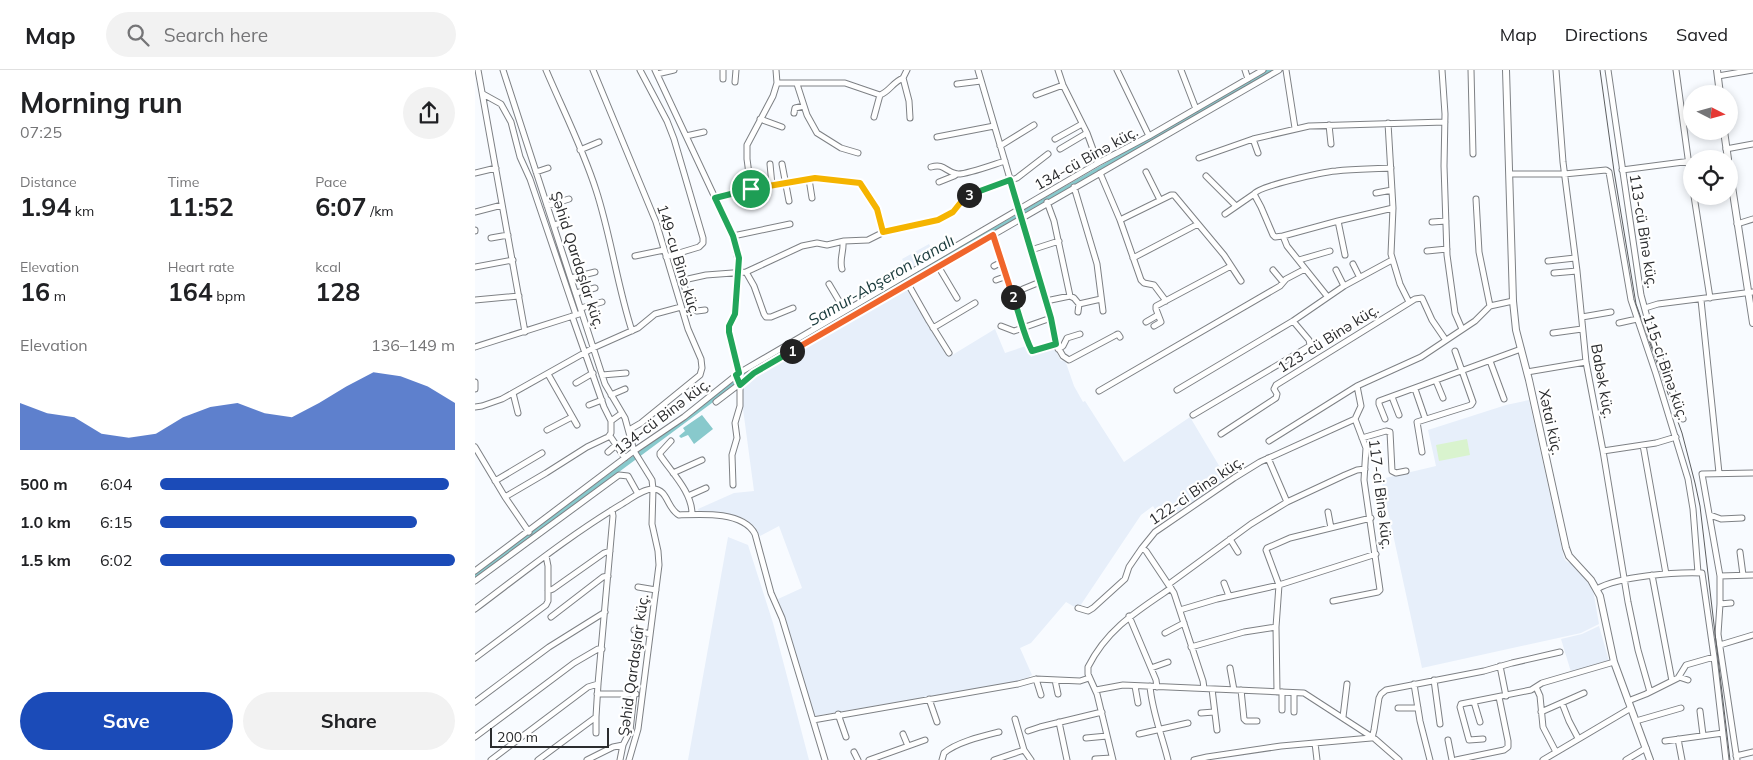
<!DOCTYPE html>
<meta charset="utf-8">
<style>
body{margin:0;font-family:Mulish,sans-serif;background:#f2f2f2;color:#202124;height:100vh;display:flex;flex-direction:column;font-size:19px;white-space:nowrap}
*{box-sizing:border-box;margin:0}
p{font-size:16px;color:#757577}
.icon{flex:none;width:28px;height:28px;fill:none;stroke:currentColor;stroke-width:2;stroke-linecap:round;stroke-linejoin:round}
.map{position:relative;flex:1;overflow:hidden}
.panel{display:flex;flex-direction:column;background:#fff;width:475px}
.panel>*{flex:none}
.needle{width:32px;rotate:96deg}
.fabs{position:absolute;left:1208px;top:15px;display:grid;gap:10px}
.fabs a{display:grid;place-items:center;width:55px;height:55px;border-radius:50%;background:#fff;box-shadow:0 2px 8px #0003;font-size:25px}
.scale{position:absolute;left:15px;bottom:12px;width:119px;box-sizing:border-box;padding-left:5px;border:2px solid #2b2c2e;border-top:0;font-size:14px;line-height:18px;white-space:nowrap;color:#2b2c2e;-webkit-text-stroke:4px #fff;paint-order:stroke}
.pin{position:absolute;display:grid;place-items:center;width:42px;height:42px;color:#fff;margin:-21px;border:2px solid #fff;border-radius:50%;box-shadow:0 1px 5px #0007}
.km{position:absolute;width:25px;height:25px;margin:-12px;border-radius:50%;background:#222;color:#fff;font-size:14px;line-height:25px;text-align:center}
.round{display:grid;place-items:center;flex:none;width:52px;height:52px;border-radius:26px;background:#f2f2f2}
.overview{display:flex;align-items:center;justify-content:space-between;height:85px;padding:0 20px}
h1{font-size:28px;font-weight:700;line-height:38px}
.metrics{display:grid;grid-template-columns:repeat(3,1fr);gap:8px;height:85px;padding:5px 20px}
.metrics div{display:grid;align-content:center}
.metrics b{font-size:25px;font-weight:700}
.metrics small{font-size:14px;font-weight:400}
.metrics p{font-size:14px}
.chart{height:140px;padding:10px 20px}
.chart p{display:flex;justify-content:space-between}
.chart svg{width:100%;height:90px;margin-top:5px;fill:#1b4bb8;opacity:.7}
.action{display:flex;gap:10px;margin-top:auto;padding:10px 20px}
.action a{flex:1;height:58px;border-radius:30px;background:#1b4bb8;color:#fff;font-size:20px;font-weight:700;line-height:58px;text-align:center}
.action a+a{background:#f2f2f2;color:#202124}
ul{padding:0 20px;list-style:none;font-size:16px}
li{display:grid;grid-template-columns:80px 60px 1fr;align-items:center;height:38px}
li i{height:12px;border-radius:6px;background:#1b4bb8}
header{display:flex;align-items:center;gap:30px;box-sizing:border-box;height:70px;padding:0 25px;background:#fff;border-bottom:1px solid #e0e0e0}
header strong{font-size:24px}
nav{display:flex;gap:28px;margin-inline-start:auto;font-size:18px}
.search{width:350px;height:45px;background:#f2f2f2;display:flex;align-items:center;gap:12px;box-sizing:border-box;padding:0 18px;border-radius:28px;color:#757577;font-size:19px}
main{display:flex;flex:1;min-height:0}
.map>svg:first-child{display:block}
.built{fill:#e7effa}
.green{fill:#d9f3ce}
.water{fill:#88c9cc}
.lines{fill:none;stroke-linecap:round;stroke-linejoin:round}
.canal{stroke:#88c9cc;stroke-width:4.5}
.minor-casing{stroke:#7e8185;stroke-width:7}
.tertiary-casing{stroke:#7e8185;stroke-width:8}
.minor{stroke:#fff;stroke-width:5}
.tertiary{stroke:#fff;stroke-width:6}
.rail{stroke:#5c5e60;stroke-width:1}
.split-1-casing{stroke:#fff;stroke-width:10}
.split-2-casing{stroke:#fff;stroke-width:10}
.split-3-casing{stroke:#fff;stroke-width:10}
.split-4-casing{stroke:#fff;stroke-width:10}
.split-1{stroke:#22a559;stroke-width:6}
.split-2{stroke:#f0652b;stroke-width:6}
.split-3{stroke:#22a559;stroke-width:6}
.split-4{stroke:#f5b400;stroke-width:6}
.labels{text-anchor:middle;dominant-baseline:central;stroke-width:4.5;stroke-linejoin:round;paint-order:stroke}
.street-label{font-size:15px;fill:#2b2c2e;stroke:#fff}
.water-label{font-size:16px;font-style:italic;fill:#18393a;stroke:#fff}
</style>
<header>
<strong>Map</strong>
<div class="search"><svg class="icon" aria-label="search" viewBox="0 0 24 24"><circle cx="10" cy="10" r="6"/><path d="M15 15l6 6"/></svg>Search here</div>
<nav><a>Map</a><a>Directions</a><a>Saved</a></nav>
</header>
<main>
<section class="panel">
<div class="overview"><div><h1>Morning run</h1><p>07:25</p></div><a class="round"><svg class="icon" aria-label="share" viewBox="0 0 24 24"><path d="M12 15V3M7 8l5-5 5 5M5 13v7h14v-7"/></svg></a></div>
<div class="metrics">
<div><p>Distance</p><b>1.94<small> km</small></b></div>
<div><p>Time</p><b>11:52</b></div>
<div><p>Pace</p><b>6:07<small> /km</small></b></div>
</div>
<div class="metrics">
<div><p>Elevation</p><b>16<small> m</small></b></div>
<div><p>Heart rate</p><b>164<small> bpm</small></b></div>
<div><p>kcal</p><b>128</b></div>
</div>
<div class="chart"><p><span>Elevation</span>136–149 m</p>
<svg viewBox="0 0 160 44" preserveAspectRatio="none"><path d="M0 44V21L10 26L20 28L30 36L40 38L50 36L60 28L70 23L80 21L90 26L100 28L110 21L120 13L130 6L140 8L150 13L160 21V44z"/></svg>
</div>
<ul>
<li><b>500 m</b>6:04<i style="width:98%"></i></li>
<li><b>1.0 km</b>6:15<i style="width:87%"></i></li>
<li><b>1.5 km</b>6:02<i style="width:100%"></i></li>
</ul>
<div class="action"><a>Save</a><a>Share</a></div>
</section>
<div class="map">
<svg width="1278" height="690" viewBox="0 0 1278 690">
<rect width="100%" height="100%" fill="#f8fbff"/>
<path class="built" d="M454 174 460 185 427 206 422 196 429 192 427 189Z
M431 218 474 287 520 259 530 283 551 276 556 287 579 277 586 291 590 290 599 316 608 332 610 331 649 392 715 347 752 409 713 436 710 435 706 438V442L689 453 678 436 666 445 603 539 591 532 556 573 545 578 557 605 547 611 339 646 303 529 327 518 304 456 285 466 280 457 268 448 255 444 224 443 223 439 259 423 279 421 266 324 267 317 271 311 286 301Z
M1054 330 1089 488 1091 491 1102 497 1118 520 1124 554 1106 563 947 598 906 409 961 396 953 360 1031 335Z
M253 467 273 475 298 553 334 690H213Z
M1124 556 1134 591 1096 602 1086 569 1107 564Z"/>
<path class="green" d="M992 369 995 385 964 391 961 375Z"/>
<path class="water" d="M227 345 238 359 219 374 213 365 206 368 204 366 210 361 208 358Z"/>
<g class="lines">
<path class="canal" d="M0 506 283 296 796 0"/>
<g class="minor-casing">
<path id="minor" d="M3 0 50 262
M28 0 130 314 150 348 159 381 177 410 178 419 177 454 183 481 184 495 163 659 154 690
M71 0C88 40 108 79 121 120 136 166 142 215 157 261
M118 0 181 152 213 259 226 289 227 298 225 305 166 353 154 360
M165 0 192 51 199 69 228 168V173L224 177 191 187
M180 0 258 166 264 195 260 244 254 256V262L264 303
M503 0 571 231 581 274 588 286 594 290 641 265 643 264 645 267
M583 0 588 15 612 63 623 93
M642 0 674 66
M706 0 721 39
M770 0 773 9
M811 0 820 58
M967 0 970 44 969 96 972 185 980 243 987 259
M996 0 998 84
M1081 0 1088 92 1102 201 1111 292 1128 381 1153 532 1163 580 1175 622
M1133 0 1166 225 1179 273 1208 349
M1201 0 1216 110
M182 4 199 0
M1243 6 1278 0
M428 8 434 31 435 48
M248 9V0
M260 12 261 0
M302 13H370L405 25C414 22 418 12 428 8L432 0
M322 14 332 45 342 63 366 78 383 83
M482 14 506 11
M8 24 26 34 36 52 45 87 55 109 101 245
M561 25 588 15
M319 43 320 38 329 36
M399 47 405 25
M285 49 307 57
M913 53 918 138 916 184 925 214 934 232
M854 55 856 74
M211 66 229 62
M462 67 519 56
M580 69 607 54
M778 69 783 83
M525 76 559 55
M585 79 612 63
M1251 79 1278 74
M105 80 124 72
M724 88 778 69 834 56 970 52
M1232 89 1252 86
M295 94 297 115
M307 94 314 131
M456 97C470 93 470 102 482 104 491 105 520 94 530 91
M1147 100 1216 91
M61 102 73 98
M671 102 685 130
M0 103 21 98
M625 103 645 150 666 210 669 213 679 215 691 231
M1035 104H1089L1131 100 1134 102 1156 230 1181 304 1213 409 1218 439 1223 503
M731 106 761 136
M334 109 337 128
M464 112 479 106 482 104
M599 117 622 194 628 241
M276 119 272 89V75L298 26 302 13 301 0
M901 123 917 120
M779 124 786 137 798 165 800 167 808 166 812 176 852 226
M1219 126 1235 228
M240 128 276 119 340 108 385 113 402 139 408 162
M1001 129 1004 182 1015 236
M572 132 579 151 595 226
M72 136 94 129
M0 142 27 135
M750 144 779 124C784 116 848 102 861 101 879 99 898 99 916 98
M645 150 696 125H699L749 185 766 211
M863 151 870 185
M957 152 971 151
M1262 154 1278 149
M79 155 90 152
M0 160V161
M517 165 547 253 550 267 557 281 581 274
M258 166 315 154
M808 166 863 151 918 138
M16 168 33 165
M556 180 584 171
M952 181 972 179
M160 186 189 180
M658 188 723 154
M824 190 855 181
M1073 191 1100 188
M878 194 884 206
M463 196 482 228
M519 196 527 192
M0 197 38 190
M367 199C364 190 369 181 368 172
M798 200 808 212
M861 200 869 216
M271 202 279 216 289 244 291 247H296L318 238
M1079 203 1102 201
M96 208 120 202
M521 210 532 206
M354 214 370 241
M433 214 454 251 474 283
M548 219 565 212
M101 223 120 218
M0 230 44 226
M1226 230 1244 403
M571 231 595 226 599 228 604 234 626 229
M106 238 127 232
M1170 238 1183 234 1278 222
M230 240 222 241 216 237 209 215 213 209 231 205 271 202 327 176 342 173 352 175 369 171 393 170 413 160 463 150 477 142 490 127 542 108 573 84
M603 242 604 234
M97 246 129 337 136 351
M1107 247 1136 242
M671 252 683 245
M1144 253 1162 249
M526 256 539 261 576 248
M679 256 686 252 681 239V236L756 196
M458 258 500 233
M1078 263 1107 259
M0 277 104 244
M583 279 588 276 592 268 605 264
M1015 291 1029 329
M1052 302 1111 292
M73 304 102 355
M127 305 151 303
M961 311 968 328
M0 312V319
M101 313 118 303
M940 319 950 348
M702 320 818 251 869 216 917 190
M624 321 805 216 811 209 830 199
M38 323 43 343
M136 325 150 319
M917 327 924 345
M241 332 279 303 296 293 804 0
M114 335 127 330
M0 337 7 336 27 329 118 278 163 258 180 244 206 237
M718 345 833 277 835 275 834 270 818 251
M910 349 904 334V331L1046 279
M72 360 97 347
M746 364 801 328 802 324 799 319 801 315 940 229 947 228 957 250 970 269
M135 366 150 388
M887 368 911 361 915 362 917 401 921 403 931 401
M196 371 185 383V385C197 403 217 422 217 444
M794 371 882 316
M1168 375 1191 504
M0 377 30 427 54 462
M1128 381 1181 373 1201 367
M133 382 141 375
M947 382 942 352 996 335 998 332 980 281
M793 388 812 432
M198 403 227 390
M20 411 67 383
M258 415 257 385 262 368 260 353 265 336V317L261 305
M213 426 231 418
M30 427 71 403 112 377 133 367 136 363V351L147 343
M853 442 856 458
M1235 445 1246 449 1267 448
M755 469 763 482
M667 478 671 481 699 523 728 611 729 618
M1265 482 1268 505
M0 501 159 381 209 347 264 303 623 93 674 66 788 0
M1177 505 1197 611
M1245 506 1278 505
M0 511 144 405 153 406 163 424
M749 513 754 526
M694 514 776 454 812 432 870 405 882 400 890 399
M163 517 181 520
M1122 519C1144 506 1201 502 1227 503L1239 587 1251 690
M73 521 78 519 129 483 135 481
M858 531 903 522 905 520 889 410 891 378 880 349 886 336 882 316 946 287 1000 251 1015 236 1038 231
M1245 534 1256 533
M603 538 613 541 618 538 650 509 654 497 667 478 680 462 759 408 785 392 880 349
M0 539C48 503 95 465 147 434 156 429 167 419 178 419 193 419 192 439 204 445 226 444 268 441 280 464L296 523 307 548 350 690
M705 540 742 529 804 515 901 484
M654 546 681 610 682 617
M76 547 128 507 133 506
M159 560 175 564
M690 563 709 553
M1245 575 1278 565
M716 577 769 562 801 557
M0 588 71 535 73 531V496L71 486
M1025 596 1031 626
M676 598 693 592
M755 598 759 620
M1204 607 1213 610
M561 609 566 625
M580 610 583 624
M959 610 965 654
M939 614 945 651 955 690
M660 616 663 633
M675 616C677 642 687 665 693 690
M1061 617 1065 626 1068 657 1081 682
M737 619 742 660
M621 620 648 615 829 623 900 669 924 690
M766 620 769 649 771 651H782
M802 622 801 557 804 515 791 480 792 478 815 468 896 448
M807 622V640
M819 623V642
M122 624H161
M454 629 462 652
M1153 631 1171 624 1203 608 1211 595 1239 587
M0 632 74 577 130 542
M999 632 1005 652
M1087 633 1094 651 1103 668
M923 638H943
M1225 641 1228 665
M1066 642 1109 623
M726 643 739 642
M363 644 371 667
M868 647 872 614
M540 649 549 680
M338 650 543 614 561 609 605 611 614 608
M1161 651 1206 638
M584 652 592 690
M553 661 565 657 627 642
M121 663V647
M428 664 433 676
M664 664 713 653
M0 667 99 593 123 579H127
M611 668 632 666
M897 668 899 660 904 628 906 624 911 620 1009 601 1037 593 1085 582
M1008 669 994 670 985 637 986 634 1056 620 1067 613 1139 592
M1203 669 1207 690
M973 670 977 690
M1190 671 1248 663
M840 673 842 690
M379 682 383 690
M1261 686 1278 682
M620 689 637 688
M16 690 113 617 123 614
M63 690 121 647 123 614 138 446 137 440
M112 690 138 677 148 675
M145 690 148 675 155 661 159 624
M394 690 450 670
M467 690 469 683C482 672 508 666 524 662
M519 690 549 680 556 690
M638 690 622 624 613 604V597C632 559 662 541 696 518
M719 690 732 687 806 676 896 668
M981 690 1029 680 1033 677V671L1024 627
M1068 690 1156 638
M1151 690 1171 678
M1262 690 1243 564 1245 534V506L1227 404 1278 403"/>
</g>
<g class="tertiary-casing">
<path id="tertiary" d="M1031 0 1038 231 1041 260 1054 310 1091 478 1094 486 1116 510 1125 526 1139 592 1175 690
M1242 0 1245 24
M1249 61 1253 89
M1254 97 1278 253"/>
</g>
<use href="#minor" class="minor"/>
<use href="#tertiary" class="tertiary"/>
<path class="rail" d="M1125 0 1139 101 1161 234 1207 363 1220 413 1225 436 1255 690"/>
</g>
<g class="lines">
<g class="split-1-casing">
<path id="split-1" d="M276 119 240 128 258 166 264 188 260 244 254 256V262L264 303 261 305 265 315 279 303 317 281"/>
</g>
<g class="split-2-casing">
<path id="split-2" d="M317 281 518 165 538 227"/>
</g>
<g class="split-3-casing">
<path id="split-3" d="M494 125 535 110 576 248 581 274 557 281C548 264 545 245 538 227"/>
</g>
<g class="split-4-casing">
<path id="split-4" d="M276 119 340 108 385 113 402 139 408 162 463 150 478 142 490 127 494 125"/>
</g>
<use href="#split-1" class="split-1"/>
<use href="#split-2" class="split-2"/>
<use href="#split-3" class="split-3"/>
<use href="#split-4" class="split-4"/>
</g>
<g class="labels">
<g class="street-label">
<text transform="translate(611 88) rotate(-29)">134-cü Binə küç.</text>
<text transform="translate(1169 161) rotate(81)">113-cü Binə küç.</text>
<text transform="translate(103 190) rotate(72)">Şəhid Qardaşlar küç.</text>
<text transform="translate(204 190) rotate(73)">149-cu Binə küç.</text>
<text transform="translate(853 268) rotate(-32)">123-cü Binə küç.</text>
<text transform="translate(1191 297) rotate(71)">115-ci Binə küç.</text>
<text transform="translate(1128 311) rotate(80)">Babək küç.</text>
<text transform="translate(187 346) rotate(-37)">134-cü Binə küç.</text>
<text transform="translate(1076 352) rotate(78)">Xətai küç.</text>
<text transform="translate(721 420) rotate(-34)">122-ci Binə küç.</text>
<text transform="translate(906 424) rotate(83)">117-ci Binə küç.</text>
<text transform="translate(158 595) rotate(-82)">Şəhid Qardaşlar küç.</text>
</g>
<g class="water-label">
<text transform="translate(406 210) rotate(-30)">Samur-Abşeron kanalı</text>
</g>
</g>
</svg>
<div class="fabs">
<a><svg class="needle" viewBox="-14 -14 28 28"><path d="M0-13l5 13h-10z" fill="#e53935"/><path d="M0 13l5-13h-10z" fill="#757577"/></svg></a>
<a><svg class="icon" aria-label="locate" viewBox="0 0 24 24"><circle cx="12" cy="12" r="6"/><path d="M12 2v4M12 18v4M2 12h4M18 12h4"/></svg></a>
</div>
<div class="scale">200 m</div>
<div class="pin" style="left:276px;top:119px;background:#1e9e55"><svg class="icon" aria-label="arrive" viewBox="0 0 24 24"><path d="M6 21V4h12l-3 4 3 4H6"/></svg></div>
<b class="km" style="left:317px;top:281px">1</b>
<b class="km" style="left:538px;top:227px">2</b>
<b class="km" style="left:494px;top:125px">3</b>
</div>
</main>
